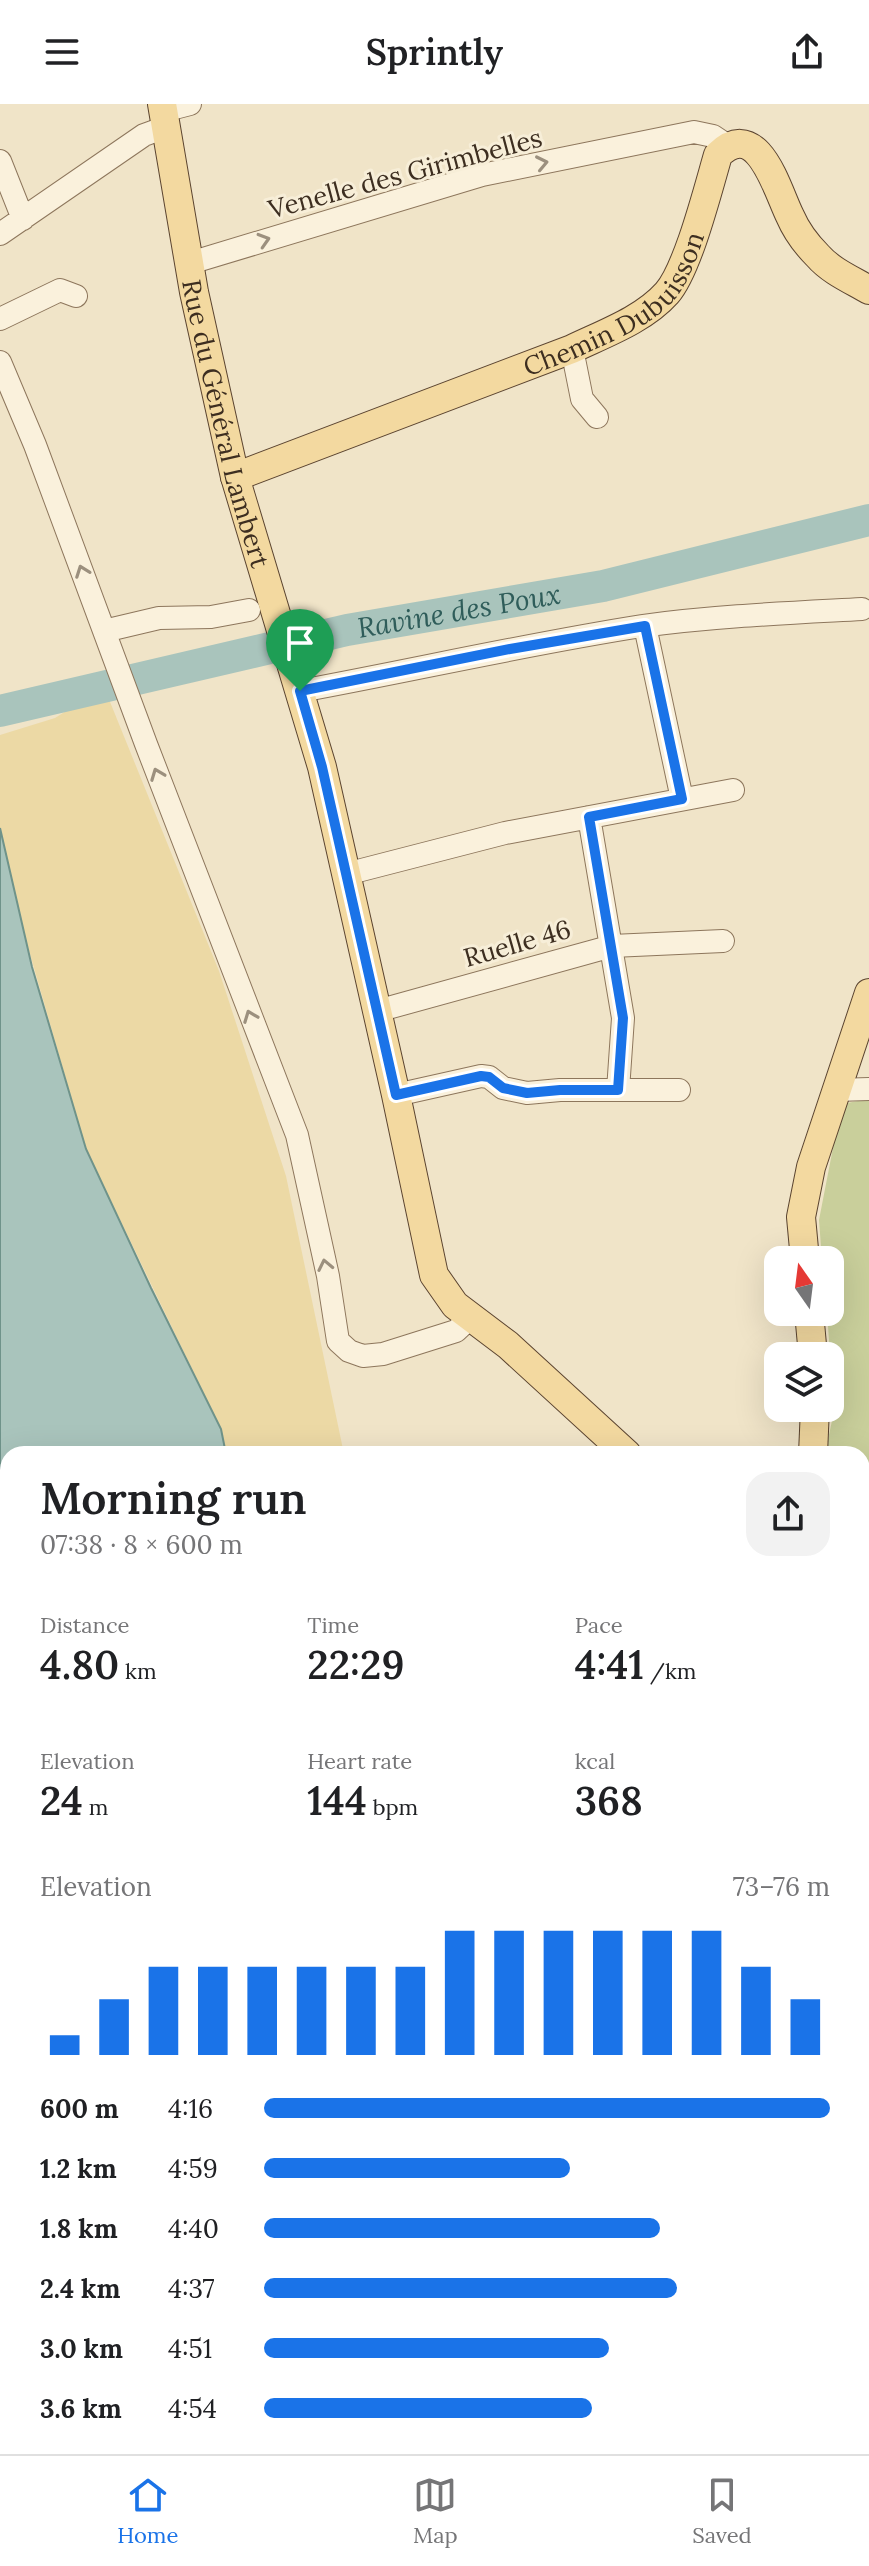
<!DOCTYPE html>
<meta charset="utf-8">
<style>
body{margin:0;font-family:Lora,serif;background:#f2f2f2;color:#202124;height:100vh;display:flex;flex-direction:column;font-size:30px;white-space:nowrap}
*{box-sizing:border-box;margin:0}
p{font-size:26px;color:#757577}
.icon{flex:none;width:44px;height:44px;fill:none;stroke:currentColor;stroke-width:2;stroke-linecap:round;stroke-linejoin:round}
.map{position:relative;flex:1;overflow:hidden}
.details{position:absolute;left:0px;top:1342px;width:870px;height:1008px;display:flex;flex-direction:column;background:#fff;border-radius:24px 24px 0 0;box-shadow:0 8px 32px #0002}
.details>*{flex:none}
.needle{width:52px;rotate:346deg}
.controls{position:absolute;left:764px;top:1142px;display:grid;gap:16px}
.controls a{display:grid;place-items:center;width:80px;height:80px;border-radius:16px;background:#fff;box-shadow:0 8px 32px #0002;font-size:40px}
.pin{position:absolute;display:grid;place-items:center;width:68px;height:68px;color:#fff;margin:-82px -34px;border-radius:50% 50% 50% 0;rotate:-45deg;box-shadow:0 0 8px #0007}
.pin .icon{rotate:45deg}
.round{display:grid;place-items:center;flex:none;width:84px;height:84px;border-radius:24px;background:#f2f2f2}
.summary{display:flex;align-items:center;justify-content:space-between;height:136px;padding:0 40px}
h1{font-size:44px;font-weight:600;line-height:60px}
.figures{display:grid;grid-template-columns:repeat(3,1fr);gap:12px;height:136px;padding:8px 40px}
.figures div{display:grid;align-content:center}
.figures b{font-size:40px;font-weight:600}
.figures small{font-size:22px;font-weight:400}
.figures p{font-size:22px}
.chart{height:224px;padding:16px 40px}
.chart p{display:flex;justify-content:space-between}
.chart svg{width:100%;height:144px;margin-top:8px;stroke:#1a73e8;stroke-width:6}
ul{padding:0 40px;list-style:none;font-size:26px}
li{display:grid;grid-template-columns:128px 96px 1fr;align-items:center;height:60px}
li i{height:20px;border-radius:10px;background:#1a73e8}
header{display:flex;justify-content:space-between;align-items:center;height:104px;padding:0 40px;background:#fff;font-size:36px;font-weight:600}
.tabs{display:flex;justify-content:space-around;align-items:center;height:112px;border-top:2px solid #e0e0e0;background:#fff;font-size:22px;color:#757577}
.tabs a{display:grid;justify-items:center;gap:4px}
.tabs .active{color:#1a73e8}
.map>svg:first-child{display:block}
.green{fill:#c9cf9b}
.sand{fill:#ecd9a5}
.water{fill:#a9c4bc;stroke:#6f938a;stroke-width:2}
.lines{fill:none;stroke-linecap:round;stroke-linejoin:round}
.river{stroke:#a9c4bc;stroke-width:32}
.minor-casing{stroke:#8d765c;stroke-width:24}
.major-casing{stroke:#5b4430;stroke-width:30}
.minor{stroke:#faf1dc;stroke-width:22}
.major{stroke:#f3d9a0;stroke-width:28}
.oneway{stroke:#9c907e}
.route-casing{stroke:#fff;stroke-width:16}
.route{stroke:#1a73e8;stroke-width:10}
.labels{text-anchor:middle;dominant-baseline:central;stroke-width:6;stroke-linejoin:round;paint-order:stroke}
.street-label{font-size:26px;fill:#3d2e20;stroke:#f7eed8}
.water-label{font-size:28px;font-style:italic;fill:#2f5d5a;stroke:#f7eed8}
</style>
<header><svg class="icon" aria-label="menu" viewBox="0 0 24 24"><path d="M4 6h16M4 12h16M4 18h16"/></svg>Sprintly<svg class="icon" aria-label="share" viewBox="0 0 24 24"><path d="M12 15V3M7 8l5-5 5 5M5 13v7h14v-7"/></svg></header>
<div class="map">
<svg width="869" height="2350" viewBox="0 0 869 2350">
<rect width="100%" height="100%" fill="#f0e4c8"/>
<path class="green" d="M869 995V1598L862 1600V1350H825L834 1307 827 1208H830V1156H822L819 1116 838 1018 847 999Z"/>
<path class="sand" d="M104 583 219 867 286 1072 344 1350H226L221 1325 86 1045 20 815 0 727V631L55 614Z
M551 2342H621L624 2350H556Z"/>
<path class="water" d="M0 724 32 863 86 1045 151 1184 221 1325 226 1350H8V2342H554L558 2350H0Z"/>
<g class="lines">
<path class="river" id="s1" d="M0 607 347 526 603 482 869 416"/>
<g class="minor-casing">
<path id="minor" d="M163 7 190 0
M0 57 23 115
M0 130 144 31 166 23
M190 159 482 71 694 28 713 32 728 42
M0 215 60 186 76 192
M572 245 582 295 597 313
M0 258 35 341 146 640 297 1031 328 1172 338 1237 349 1247 363 1252 383 1250 456 1227 472 1212
M645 522 682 695
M104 527 159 514 211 513 249 506
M300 587C414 566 527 540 642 522 715 512 789 509 862 505
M589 713 623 914 618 986
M346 770 505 729 733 686
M377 907 612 842 723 837
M836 986 869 985
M396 991 481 972 489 973 503 984 527 989 560 986H679
M862 1880 869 1866
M862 1991 869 1995"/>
</g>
<g class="major-casing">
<g id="major">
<path id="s2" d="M162 0 194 188 235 373 322 663 396 991 434 1171 455 1201 508 1241 627 1350"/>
<path id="s3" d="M235 373 572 245C603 230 643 216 667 189 688 165 708 85 718 51 758 12 777 86 790 112 796 126 807 141 818 152 831 167 852 176 869 186"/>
<path d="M805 1156 801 1113 811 1063 869 889"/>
<path d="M809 1208 813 1252"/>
<path d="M813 1350 815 1304"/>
<path d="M682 2342 684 2350"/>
</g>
</g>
<use href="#minor" class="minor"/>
<use href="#major" class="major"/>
</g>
<defs><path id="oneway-chevron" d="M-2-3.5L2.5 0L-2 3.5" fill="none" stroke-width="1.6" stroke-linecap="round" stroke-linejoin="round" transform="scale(2)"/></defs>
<g class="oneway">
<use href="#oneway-chevron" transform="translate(542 59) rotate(-12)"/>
<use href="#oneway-chevron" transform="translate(264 136) rotate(-17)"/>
<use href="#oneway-chevron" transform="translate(82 467) rotate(-110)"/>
<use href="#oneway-chevron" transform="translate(157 670) rotate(-111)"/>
<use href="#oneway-chevron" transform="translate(250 912) rotate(-111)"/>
<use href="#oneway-chevron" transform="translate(325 1161) rotate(-102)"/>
</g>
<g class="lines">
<g class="route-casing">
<path id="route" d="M645 522 682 695 589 713 623 914 618 986H560L527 989 503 984 489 973 481 972 396 991 322 663 300 587 510 545Z"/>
</g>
<use href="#route" class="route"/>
</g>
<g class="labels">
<g class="street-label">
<text transform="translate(405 69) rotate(-15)">Venelle des Girimbelles</text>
<text stroke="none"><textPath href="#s3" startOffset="424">Chemin Dubuisson</textPath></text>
<text stroke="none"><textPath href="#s2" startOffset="326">Rue du Général Lambert</textPath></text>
<text transform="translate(517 839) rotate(-16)">Ruelle 46</text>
</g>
<g class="water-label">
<text stroke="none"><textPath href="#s1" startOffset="470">Ravine des Poux</textPath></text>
</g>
</g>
</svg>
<div class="controls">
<a><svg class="needle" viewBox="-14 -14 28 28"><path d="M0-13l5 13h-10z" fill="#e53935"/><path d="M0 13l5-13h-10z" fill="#757577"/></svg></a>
<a><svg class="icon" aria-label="layers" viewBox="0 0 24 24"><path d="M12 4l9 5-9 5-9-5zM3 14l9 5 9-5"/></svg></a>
</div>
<div class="pin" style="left:300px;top:587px;background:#1e9e55"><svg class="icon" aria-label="arrive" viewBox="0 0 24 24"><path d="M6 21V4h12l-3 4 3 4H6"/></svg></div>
<section class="details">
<div class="summary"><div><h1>Morning run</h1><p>07:38 · 8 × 600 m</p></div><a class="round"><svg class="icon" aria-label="share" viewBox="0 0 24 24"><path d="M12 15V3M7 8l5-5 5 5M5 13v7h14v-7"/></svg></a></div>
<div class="figures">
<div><p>Distance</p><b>4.80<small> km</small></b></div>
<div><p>Time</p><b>22:29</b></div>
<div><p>Pace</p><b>4:41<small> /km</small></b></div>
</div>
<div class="figures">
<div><p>Elevation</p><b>24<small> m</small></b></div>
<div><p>Heart rate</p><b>144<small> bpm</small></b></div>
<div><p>kcal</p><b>368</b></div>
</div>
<div class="chart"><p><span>Elevation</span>73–76 m</p>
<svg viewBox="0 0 160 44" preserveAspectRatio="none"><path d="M5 44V38M15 44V27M25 44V17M35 44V17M45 44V17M55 44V17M65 44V17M75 44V17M85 44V6M95 44V6M105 44V6M115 44V6M125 44V6M135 44V6M145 44V17M155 44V27"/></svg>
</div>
<ul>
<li><b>600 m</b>4:16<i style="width:100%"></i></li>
<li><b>1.2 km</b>4:59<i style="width:54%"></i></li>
<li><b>1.8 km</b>4:40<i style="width:70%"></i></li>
<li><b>2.4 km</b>4:37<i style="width:73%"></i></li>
<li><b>3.0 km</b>4:51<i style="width:61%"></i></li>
<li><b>3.6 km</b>4:54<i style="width:58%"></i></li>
</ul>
</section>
</div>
<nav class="tabs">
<a class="active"><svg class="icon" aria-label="home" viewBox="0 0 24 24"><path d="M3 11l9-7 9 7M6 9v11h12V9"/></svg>Home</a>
<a><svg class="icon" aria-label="map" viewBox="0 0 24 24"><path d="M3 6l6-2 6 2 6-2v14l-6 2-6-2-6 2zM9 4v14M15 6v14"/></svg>Map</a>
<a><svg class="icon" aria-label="saved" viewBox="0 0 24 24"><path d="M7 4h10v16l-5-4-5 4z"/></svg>Saved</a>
</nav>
